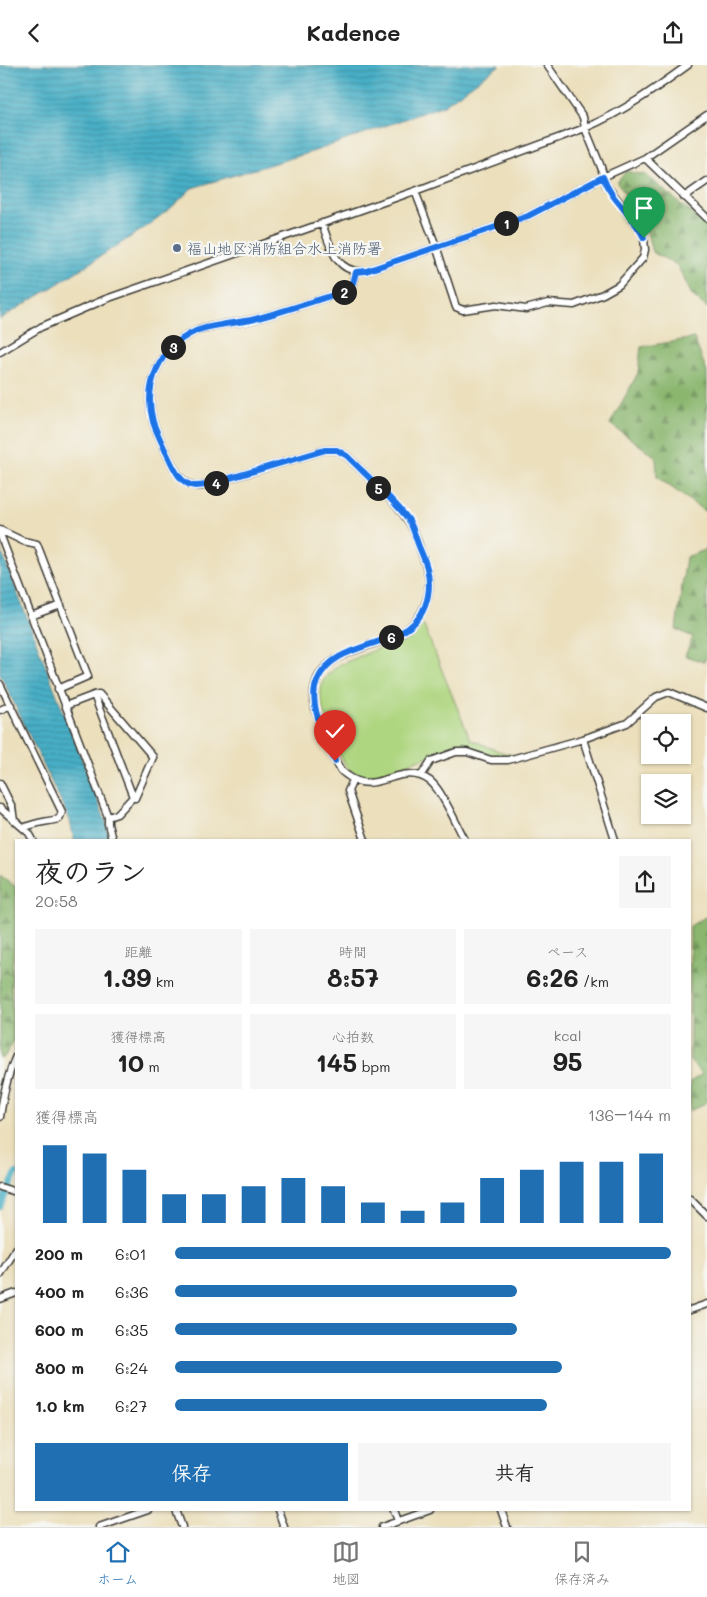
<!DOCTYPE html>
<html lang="ja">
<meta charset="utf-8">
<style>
body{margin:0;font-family:Mali,"Klee One",sans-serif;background:#f6f6f6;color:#222;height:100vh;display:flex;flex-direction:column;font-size:19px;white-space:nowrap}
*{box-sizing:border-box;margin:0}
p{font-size:16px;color:#767676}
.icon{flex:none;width:28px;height:28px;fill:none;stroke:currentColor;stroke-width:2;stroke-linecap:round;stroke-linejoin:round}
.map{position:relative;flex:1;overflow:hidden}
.details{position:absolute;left:15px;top:774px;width:676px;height:672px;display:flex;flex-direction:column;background:#fff;border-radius:0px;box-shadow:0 1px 4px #0004}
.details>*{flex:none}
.tools{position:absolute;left:641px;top:649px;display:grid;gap:10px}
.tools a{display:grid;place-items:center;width:50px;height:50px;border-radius:0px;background:#fff;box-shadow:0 1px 4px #0004;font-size:25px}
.pin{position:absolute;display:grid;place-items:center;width:42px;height:42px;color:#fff;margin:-51px -21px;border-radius:50% 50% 50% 0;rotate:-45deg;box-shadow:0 0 5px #0007}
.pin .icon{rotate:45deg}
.km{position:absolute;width:25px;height:25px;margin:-12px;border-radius:50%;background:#222;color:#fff;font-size:14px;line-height:25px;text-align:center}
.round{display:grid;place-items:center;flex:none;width:52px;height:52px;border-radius:0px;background:#f6f6f6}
.headline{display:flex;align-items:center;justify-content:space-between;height:85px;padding:0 20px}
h1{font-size:28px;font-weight:700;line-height:38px}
.stats{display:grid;grid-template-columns:repeat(3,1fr);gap:8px;height:85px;padding:5px 20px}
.stats div{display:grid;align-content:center;border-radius:0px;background:#f6f6f6;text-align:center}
.stats b{font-size:25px;font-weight:700}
.stats small{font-size:14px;font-weight:400}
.stats p{font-size:14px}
.chart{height:140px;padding:10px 20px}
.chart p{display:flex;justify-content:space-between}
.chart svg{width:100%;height:90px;margin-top:5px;stroke:#1f6fb2;stroke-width:6}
.cta{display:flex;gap:10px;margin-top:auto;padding:10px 20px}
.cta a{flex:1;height:58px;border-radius:0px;background:#1f6fb2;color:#fff;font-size:20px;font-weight:700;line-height:58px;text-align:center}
.cta a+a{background:#f6f6f6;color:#222}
ul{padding:0 20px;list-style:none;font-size:16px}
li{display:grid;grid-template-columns:80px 60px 1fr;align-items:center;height:38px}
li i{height:12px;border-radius:6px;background:#1f6fb2}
header{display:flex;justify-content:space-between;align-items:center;height:65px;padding:0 20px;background:#fff;font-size:22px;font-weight:700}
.tab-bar{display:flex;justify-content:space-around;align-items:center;height:70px;border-top:1px solid #e0e0e0;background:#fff;font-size:14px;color:#767676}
.tab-bar a{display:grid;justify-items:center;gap:2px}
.tab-bar .selected{color:#1f6fb2}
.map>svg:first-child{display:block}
.forest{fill:url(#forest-firs);stroke:#536945}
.green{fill:#aed57f;stroke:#65784e}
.water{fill:url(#water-rules);stroke:#326671}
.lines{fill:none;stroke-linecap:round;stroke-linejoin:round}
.canal{stroke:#47afc6;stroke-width:6}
.minor-casing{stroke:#3b3934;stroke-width:9}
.minor{stroke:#fff;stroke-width:6}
.route-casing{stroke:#fff;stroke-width:10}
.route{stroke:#1a73e8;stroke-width:6}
.service-dot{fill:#5c6f8a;stroke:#f6f6f2;stroke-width:2}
.labels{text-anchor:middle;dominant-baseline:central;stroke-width:4.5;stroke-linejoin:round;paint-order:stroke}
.service-label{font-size:15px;fill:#4e5e75;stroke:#f6f6f2;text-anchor:start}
</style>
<header><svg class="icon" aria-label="back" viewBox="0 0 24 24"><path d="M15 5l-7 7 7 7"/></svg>Kadence<svg class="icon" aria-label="share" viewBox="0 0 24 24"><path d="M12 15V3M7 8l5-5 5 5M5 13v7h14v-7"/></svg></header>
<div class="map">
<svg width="707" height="1462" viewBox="0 0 707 1462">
<defs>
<pattern id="forest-firs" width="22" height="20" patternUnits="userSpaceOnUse" patternTransform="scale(1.25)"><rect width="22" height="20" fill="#8ab66e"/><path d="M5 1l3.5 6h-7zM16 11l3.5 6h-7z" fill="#70935a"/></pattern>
<pattern id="water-rules" width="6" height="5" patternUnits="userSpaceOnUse" patternTransform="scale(1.25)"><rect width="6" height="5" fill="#47afc6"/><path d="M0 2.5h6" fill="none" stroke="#3a8ea0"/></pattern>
</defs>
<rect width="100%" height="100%" fill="#f6f6f2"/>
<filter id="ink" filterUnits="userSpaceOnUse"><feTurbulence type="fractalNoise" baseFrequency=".02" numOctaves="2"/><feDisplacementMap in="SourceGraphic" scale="10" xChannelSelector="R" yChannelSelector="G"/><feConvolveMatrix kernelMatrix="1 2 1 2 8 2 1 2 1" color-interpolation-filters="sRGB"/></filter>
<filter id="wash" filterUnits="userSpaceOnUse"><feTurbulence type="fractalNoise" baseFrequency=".0096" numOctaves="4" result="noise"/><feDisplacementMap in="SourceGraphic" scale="20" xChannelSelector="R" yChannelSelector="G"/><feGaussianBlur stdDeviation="1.12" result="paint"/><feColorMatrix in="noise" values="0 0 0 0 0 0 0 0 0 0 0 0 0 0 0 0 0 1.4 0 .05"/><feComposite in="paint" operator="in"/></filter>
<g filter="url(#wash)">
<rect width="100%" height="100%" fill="#ebdfbc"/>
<path class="forest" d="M626 106 646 110 707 161V243L692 230 677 200 652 187 643 152 617 118Z
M694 273 707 307V448L657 412 656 392 610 359 638 308 641 282Z
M707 481V591L704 597 685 591 693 572 676 564 686 492 705 485Z
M0 810 16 822V858L11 919 14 975 7 988 4 992 0 994Z
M707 851V1037L690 1046V1017L702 1009 690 996V861Z"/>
<path class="green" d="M423 559 470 674 498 686 513 690 496 692 465 682 456 681 377 710C368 711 359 711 351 706 341 700 324 652 322 639 320 632 320 623 323 617 326 610 333 605 339 600L411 570Z"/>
<path class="water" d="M0 0H500L444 40 315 86 192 123 171 143 140 166 48 225 0 254Z
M0 483 106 757 110 775H74L70 756 0 609Z"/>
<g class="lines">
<path class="canal" d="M0 1142 16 1108"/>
</g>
</g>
<g filter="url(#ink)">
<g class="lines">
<g class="minor-casing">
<path id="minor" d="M645 93 707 153
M415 126 436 181 456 242 463 245 496 240 526 244 548 238 574 240 603 229 619 220 643 193 645 185 644 173 641 165 606 120 601 102 585 63 583 52 547 0
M684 132 707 116
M322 158C330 181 336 210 366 206L528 151 603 112 645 93 707 50
M355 207 353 218 346 226C314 236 283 247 251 255 236 258 209 260 196 266 159 283 143 319 153 357 156 366 161 376 165 385 172 398 178 418 195 421 200 422 206 420 211 419L325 385H337L347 391C367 411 390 431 407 454 415 464 418 480 423 492 429 508 432 523 425 540 421 551 412 562 401 568 366 586 304 587 315 644 318 656 325 668 329 679 332 688 335 696 340 704 342 707 345 709 348 711 376 732 401 695 430 716 442 725 457 761 465 775
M0 287 41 262 106 234 415 126 585 63C623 47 655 24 688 0
M0 465 23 476 37 479 88 611 58 624
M0 469 108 752V759L112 775
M31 551 61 540
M0 619 62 747 59 754C47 757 35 757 24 763
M94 630 99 629 153 692 135 733 133 732
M65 641 94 630 133 732 117 749 108 752
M0 645 11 640
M421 711 431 696 456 687H467L491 695H508L583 674
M353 715 348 726 365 775
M0 718 12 742 14 756
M0 743 29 768 33 775
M615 775 583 674 627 658 656 632 669 627 707 643
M0 1052C3 1031 7 1011 16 991
M0 1122 16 1127
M690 1134 707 1151
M0 1210 16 1184
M0 1234 16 1228
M690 1245 707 1239
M176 1445 182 1462
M278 1445 284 1462
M394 1445 398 1456
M501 1445 507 1462
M99 1462 148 1445
M382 1462 430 1445"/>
</g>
<use href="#minor" class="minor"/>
</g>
</g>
<g class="lines" filter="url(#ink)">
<g class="route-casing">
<path id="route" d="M335 696C326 673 307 640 317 616 330 584 373 582 400 568 425 556 433 529 427 503 425 495 421 487 418 479 415 471 413 461 408 454 392 433 366 410 347 391L337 385H325L210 419C206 420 200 421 195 421 178 419 172 398 165 385 161 376 156 366 153 357 143 319 159 283 196 266 209 260 236 258 251 255 283 247 314 236 346 226L353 218 356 207 366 206 528 151 603 112C611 136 634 150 644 173"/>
</g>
<use href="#route" class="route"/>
</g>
<circle class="service-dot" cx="177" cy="183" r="5"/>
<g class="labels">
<g class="service-label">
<text x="187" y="183">福山地区消防組合水上消防署</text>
</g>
</g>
</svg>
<div class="tools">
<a><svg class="icon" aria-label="locate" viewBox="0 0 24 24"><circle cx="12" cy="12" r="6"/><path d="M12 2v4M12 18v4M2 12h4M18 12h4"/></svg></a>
<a><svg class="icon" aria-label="layers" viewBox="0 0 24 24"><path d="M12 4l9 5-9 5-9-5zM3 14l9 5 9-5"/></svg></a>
</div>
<div class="pin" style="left:644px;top:173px;background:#1e9e55"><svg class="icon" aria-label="arrive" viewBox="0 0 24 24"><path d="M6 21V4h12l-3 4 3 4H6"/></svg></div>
<div class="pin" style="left:335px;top:696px;background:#d93025"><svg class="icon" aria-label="check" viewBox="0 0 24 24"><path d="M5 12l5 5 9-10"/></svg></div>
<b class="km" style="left:506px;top:158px">1</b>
<b class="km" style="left:344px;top:227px">2</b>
<b class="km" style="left:173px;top:282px">3</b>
<b class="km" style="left:216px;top:418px">4</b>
<b class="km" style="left:378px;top:423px">5</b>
<b class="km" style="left:391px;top:572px">6</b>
<section class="details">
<div class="headline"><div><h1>夜のラン</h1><p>20:58</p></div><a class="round"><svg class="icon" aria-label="share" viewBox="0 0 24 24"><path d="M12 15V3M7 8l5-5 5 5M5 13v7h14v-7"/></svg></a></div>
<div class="stats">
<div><p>距離</p><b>1.39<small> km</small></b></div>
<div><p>時間</p><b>8:57</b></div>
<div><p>ペース</p><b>6:26<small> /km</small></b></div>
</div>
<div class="stats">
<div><p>獲得標高</p><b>10<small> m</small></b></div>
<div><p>心拍数</p><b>145<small> bpm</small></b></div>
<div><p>kcal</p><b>95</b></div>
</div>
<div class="chart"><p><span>獲得標高</span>136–144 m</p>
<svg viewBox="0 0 160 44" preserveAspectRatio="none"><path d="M5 44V6M15 44V10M25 44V18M35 44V30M45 44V30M55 44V26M65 44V22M75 44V26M85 44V34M95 44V38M105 44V34M115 44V22M125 44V18M135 44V14M145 44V14M155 44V10"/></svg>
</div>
<ul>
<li><b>200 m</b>6:01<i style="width:100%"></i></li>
<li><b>400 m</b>6:36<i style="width:69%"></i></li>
<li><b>600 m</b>6:35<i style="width:69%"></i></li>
<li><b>800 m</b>6:24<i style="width:78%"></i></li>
<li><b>1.0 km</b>6:27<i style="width:75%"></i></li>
</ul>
<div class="cta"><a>保存</a><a>共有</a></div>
</section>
</div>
<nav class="tab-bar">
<a class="selected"><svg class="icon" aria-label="home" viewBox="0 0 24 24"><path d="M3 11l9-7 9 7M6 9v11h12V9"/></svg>ホーム</a>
<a><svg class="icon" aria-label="map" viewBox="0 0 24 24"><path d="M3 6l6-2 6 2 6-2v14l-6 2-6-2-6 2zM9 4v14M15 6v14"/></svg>地図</a>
<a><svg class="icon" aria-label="saved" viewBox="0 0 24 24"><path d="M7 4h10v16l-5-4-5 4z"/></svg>保存済み</a>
</nav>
